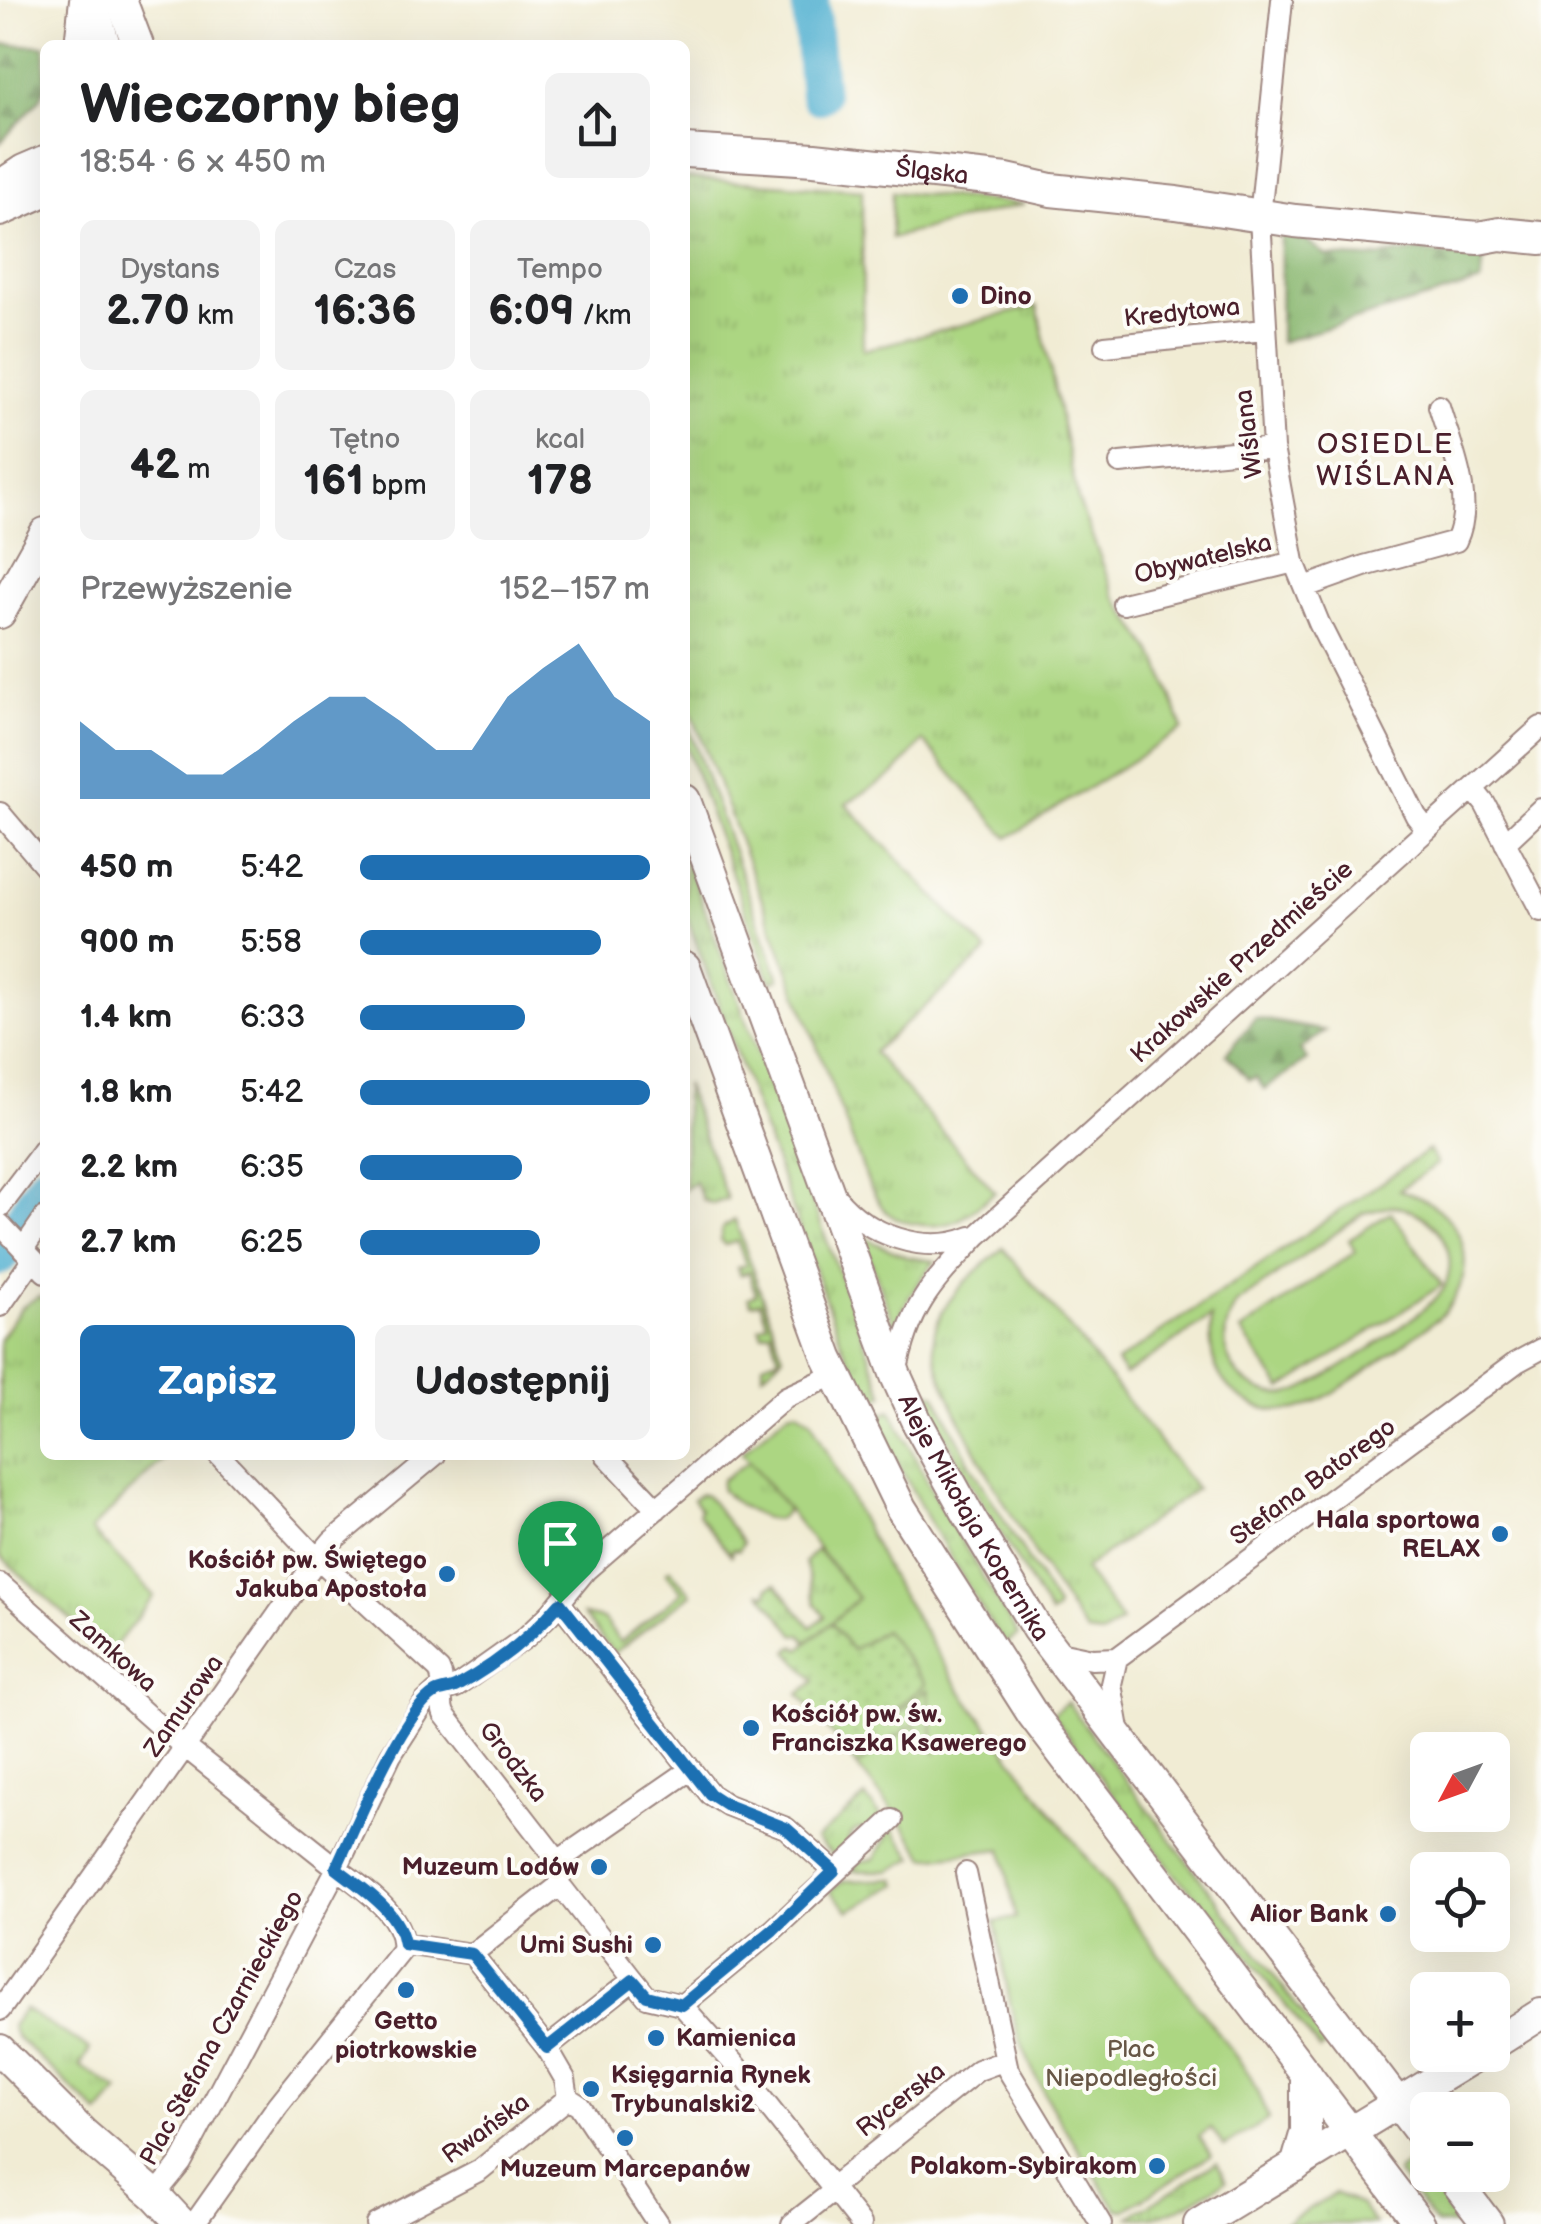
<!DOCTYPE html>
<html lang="pl">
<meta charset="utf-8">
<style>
body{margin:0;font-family:"Balsamiq Sans",sans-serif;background:#f2f2f2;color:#202124;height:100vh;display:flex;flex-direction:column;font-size:38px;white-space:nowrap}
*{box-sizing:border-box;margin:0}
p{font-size:32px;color:#757577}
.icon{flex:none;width:55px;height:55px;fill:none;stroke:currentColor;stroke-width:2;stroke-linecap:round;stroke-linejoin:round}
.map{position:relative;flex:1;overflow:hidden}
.sheet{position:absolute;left:40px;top:40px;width:650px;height:1420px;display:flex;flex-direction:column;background:#fff;border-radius:15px;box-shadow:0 10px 40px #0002}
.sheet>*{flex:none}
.needle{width:65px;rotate:229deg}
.controls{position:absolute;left:1410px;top:1732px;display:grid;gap:20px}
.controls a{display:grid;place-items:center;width:100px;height:100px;border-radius:15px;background:#fff;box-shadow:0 10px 40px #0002;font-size:50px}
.pin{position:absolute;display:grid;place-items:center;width:85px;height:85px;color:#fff;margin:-102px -42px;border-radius:50% 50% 50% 0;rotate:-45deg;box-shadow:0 0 10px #0007}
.pin .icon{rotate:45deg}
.round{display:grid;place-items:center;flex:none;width:105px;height:105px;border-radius:15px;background:#f2f2f2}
.overview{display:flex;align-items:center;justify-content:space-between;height:170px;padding:0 40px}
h1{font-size:55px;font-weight:600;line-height:75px}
.figures{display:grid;grid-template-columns:repeat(3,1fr);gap:15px;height:170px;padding:10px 40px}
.figures div{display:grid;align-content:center;border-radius:15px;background:#f2f2f2;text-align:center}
.figures b{font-size:42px;font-weight:600}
.figures small{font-size:28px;font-weight:400}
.figures p{font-size:28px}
.chart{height:280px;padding:20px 40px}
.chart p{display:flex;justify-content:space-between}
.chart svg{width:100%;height:180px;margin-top:10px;fill:#1f6fb2;opacity:.7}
.action{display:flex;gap:20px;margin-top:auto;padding:20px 40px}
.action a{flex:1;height:115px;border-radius:15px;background:#1f6fb2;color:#fff;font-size:40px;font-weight:600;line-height:115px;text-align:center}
.action a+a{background:#f2f2f2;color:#202124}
ul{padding:0 40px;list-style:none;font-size:32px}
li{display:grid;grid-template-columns:160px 120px 1fr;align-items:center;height:75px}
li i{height:25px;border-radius:12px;background:#1f6fb2}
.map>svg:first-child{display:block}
.grass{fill:url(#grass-tufts);stroke:#7b7a56;stroke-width:2.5}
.forest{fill:url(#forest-firs);stroke:#6a6b4e;stroke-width:2.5}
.park{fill:#acd682;stroke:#7b7a56;stroke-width:2.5;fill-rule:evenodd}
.garden{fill:url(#garden-dots);stroke:#7b7a56;stroke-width:2.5}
.water{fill:url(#water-ripples);stroke:#4e687e;stroke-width:2.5}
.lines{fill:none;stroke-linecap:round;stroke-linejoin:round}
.river{stroke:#53b1d1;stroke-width:38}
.street-casing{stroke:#9e8680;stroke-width:24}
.secondary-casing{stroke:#9e8680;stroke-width:34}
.primary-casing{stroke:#9e8680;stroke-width:36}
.street{stroke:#fff;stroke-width:20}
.secondary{stroke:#fff;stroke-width:30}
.primary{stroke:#fff;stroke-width:32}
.route-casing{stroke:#fff;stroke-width:20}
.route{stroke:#1f6fb2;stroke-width:12}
.poi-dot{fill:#1f6fb2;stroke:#fdfcf7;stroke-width:4}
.labels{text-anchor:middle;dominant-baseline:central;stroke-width:8;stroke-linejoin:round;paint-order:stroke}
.street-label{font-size:25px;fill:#4a1f2b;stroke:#fdfcf7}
.poi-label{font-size:25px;font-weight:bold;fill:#4a1f2b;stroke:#fdfcf7;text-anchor:end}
.park-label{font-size:25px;fill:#675645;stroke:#fdfcf7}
.neighbourhood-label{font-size:28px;letter-spacing:2.5px;fill:#4a1f2b;stroke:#fdfcf7}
</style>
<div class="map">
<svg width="1541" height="2224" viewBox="0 0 1541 2224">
<defs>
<pattern id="grass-tufts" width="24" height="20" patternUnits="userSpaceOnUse" patternTransform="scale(2.5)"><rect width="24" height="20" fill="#acd682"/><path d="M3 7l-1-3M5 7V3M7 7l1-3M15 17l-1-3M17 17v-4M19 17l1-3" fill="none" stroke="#96b770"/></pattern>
<pattern id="forest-firs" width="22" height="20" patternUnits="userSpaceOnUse" patternTransform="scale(2.5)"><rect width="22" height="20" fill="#89b770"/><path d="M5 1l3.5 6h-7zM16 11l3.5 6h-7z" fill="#72945c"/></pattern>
<pattern id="garden-dots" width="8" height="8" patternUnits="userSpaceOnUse" patternTransform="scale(2.5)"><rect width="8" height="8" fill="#acd682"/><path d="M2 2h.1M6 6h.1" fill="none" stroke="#96b770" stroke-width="1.8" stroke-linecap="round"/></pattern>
<pattern id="water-ripples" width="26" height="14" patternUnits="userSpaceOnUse" patternTransform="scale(2.5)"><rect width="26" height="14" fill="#53b1d1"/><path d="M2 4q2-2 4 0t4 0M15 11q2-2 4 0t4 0" fill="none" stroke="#478faa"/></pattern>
</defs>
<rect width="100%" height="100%" fill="#fdfcf7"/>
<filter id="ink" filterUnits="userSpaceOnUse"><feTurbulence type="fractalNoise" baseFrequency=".01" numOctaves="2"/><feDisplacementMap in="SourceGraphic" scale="20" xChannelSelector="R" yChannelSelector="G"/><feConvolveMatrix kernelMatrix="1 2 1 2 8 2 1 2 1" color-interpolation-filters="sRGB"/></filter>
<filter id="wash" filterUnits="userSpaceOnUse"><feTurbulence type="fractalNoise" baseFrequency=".0048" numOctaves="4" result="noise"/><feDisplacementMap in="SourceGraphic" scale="40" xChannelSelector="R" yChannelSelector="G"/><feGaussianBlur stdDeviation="2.25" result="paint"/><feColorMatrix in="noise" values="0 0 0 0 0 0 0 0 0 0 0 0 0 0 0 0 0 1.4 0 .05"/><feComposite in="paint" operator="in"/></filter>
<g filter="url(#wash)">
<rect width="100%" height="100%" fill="#f1ecd4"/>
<path class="grass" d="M685 178 862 190 863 350 1037 306 1078 500 1115 596 1158 661 1183 729 1008 838 923 741 894 774 846 804 987 952 873 1052 995 1192C983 1201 970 1215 956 1221 936 1229 904 1226 886 1212 879 1205 874 1193 869 1185L685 695Z
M892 192 1024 204 891 238Z
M685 717 779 979 771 982 685 744Z
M685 856 884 1395 868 1403 841 1342 685 912Z
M685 1084 727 1199 713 1204 703 1200 695 1182 685 1189Z
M735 1220 783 1356 763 1374V1363L779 1357 771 1331 762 1334 759 1327 767 1323 760 1302 751 1304 748 1298 756 1294 749 1272 740 1275 737 1268 746 1265 737 1241 725 1245 721 1240 722 1228Z
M862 1237 907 1257 935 1261 910 1295 895 1327Z
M1003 1248 1082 1343 1196 1489 1084 1569 1122 1621 1102 1635 1086 1633C1053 1585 927 1387 934 1337 939 1300 976 1272 1003 1248Z
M39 1296 45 1302V1455H167L91 1530 154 1596 109 1654 0 1556V1339L21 1308Z
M930 1392 936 1395 973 1469 1057 1607 1055 1612 1050 1615 963 1470 925 1395Z
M891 1410 938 1502 1018 1635 1004 1645C958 1570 912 1496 875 1417Z
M749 1461 786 1507V1512L777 1520C758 1519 735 1504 721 1489L722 1480Z
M700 1494 707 1496 743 1543 739 1550 732 1549 731 1555 698 1514 700 1508 693 1499Z
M817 1549 858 1598 856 1606 807 1642 801 1634 795 1635 761 1593 768 1594V1587L776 1584 811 1627 825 1617 815 1603 805 1562Z
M670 1569 691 1594 614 1653 583 1615 603 1619 620 1642 682 1592 666 1572Z
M1067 1702 1326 2045 1320 2050 1224 1925 1177 1877 1052 1714Z
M865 1797 884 1819 872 1830C855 1825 844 1836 848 1853L838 1860 816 1839Z
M892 1827 914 1858 890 1871H850L859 1862 875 1859Z
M895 1879 898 1884 849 1911 830 1891 843 1881Z
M24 2009 90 2049 80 2066 119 2091 99 2114 16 2036 12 2026Z
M1414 2160 1461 2224H1436L1397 2172Z
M1217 2162 1226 2181C1198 2197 1163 2224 1130 2217Z
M1335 2193 1361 2205 1375 2224H1283Z"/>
<path class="forest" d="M0 44 45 46V89L40 99 0 143Z
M1281 233 1301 236 1326 256 1369 258 1415 251 1484 259 1481 282 1280 342Z
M1255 1018 1325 1031 1300 1049 1307 1060 1264 1089 1256 1077 1249 1080 1226 1054Z"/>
<path class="park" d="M1429 1150 1437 1164 1399 1190C1463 1207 1488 1267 1439 1318 1407 1340 1328 1404 1295 1410 1274 1413 1253 1407 1236 1394 1211 1374 1209 1346 1211 1317L1125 1375 1117 1362ZM1392 1206C1431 1210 1463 1248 1444 1288 1433 1310 1311 1392 1287 1394 1266 1396 1245 1386 1234 1369 1220 1348 1224 1325 1236 1304L1364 1213Z
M1391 1212 1442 1285 1282 1389 1241 1331 1355 1252 1349 1240Z
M797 1410 811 1420 892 1580 961 1691 1249 2074 1269 2119 1224 2146 1211 2128 1199 2136 1211 2155 1125 2210 1117 2209C1085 2158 1046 2106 1024 2050 1008 2011 1004 1963 995 1922L1016 1918 1002 1849 926 1858 898 1817 857 1766 910 1725 831 1623 858 1598 742 1452 789 1412Z"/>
<path class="garden" d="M831 1623 852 1650 884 1630 926 1684 897 1708 900 1711 928 1689 935 1752 914 1724 857 1766 799 1694 815 1681 788 1651 795 1646 800 1649Z"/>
<path class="water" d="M813 30 825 40 831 95 810 97 801 43Z"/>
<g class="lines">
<path class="river" d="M810 0 819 95
M0 1256 45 1183"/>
</g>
</g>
<g filter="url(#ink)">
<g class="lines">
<g class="street-casing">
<path id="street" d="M1282 0 1260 217 1273 448 1294 562 1319 623 1416 816 1427 830
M1105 346 1264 330
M1120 463 1273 448
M1305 587 1364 566 1456 541C1476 500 1451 447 1439 406
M1123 604 1294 562
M1473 789 1485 804 1541 911
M0 813 45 866
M1505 843 1541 809
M836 1197C867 1235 925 1256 971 1237
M0 1207 45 1148
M0 1224 45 1272
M23 1249 45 1217
M0 1306 33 1259
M896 1374C910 1304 931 1285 978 1235L1541 727
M219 1455 312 1553 439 1670C447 1686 438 1699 444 1714L558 1861
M606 1455 657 1509
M0 1584 165 1731 337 1868 391 1755 425 1702 436 1692 456 1687 525 1638 550 1614 586 1570 786 1397 835 1375
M560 1603 710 1794 727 1805 786 1828 834 1871
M1054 1651 1092 1659 1117 1658 1517 1362 1541 1349
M1117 1658 1111 1684 1119 1729
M558 1861 560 1885 647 1997 682 2005
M558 1861 690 1770
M966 1873 1008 2070 1101 2224
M404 1944 472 1954 547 2048
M472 1954 560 1885
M682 2005 736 2066 861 2224
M682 2005 773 1930 892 1820
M0 2010 317 1559 332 1541 435 1455
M568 2098 565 2079 547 2048 633 1980
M568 2098 579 2105 658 2224
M832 2187 978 2070 1005 2060
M155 2195 181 2163 337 1868C360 1887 407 1915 402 1950L278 2105 194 2224
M376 2224 480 2170 568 2098
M792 2224 835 2190"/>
</g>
<g class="secondary-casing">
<g id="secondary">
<path d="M91 0 105 45"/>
<path d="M121 0 138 45"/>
<path d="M80 45 85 0"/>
<path d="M0 613 45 533"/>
<path id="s1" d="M685 800 896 1376 916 1420 970 1518 1037 1629 1428 2143"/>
<path d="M685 967 828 1358 901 1508 1033 1715 1420 2224"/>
<path d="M1492 2045 1541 2014"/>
<path d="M0 2050 84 2134 155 2195 182 2224"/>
<path d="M1296 2166 1306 2131V2073"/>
<path d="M1451 2175 1488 2224"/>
<path d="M1199 2224 1477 2055"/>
</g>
</g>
<g class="primary-casing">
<g id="primary">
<path id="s2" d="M685 151 814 159 1007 180 1051 190 1176 203 1295 221 1478 238 1500 234 1541 238"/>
<path d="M0 187 24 171 45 162"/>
<path d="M0 210 45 190"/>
</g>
</g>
<use href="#street" class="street"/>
<use href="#secondary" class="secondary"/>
<use href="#primary" class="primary"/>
</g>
</g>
<g class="lines" filter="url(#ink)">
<g class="route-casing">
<path id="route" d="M560 1603 710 1794 727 1805 786 1828 834 1871 773 1930 682 2005 647 1996 633 1980 547 2048 472 1954 404 1944C400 1911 360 1887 336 1868 354 1830 402 1712 435 1693 442 1689 450 1690 457 1686 495 1665 532 1636 560 1603Z"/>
</g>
<use href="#route" class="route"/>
</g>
<g class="poi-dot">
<circle cx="960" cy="296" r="10"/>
<circle cx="1500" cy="1534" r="10"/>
<circle cx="447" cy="1574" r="10"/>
<circle cx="751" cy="1728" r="10"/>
<circle cx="599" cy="1867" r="10"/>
<circle cx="1388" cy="1914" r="10"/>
<circle cx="653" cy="1945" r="10"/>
<circle cx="406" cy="1990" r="10"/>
<circle cx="656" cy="2038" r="10"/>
<circle cx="591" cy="2089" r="10"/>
<circle cx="625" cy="2138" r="10"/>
<circle cx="1157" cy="2166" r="10"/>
</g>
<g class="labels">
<g class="street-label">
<text stroke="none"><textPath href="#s2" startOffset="248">Śląska</textPath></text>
<text transform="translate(1182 313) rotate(-6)">Kredytowa</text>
<text transform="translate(1249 434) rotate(-97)">Wiślana</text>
<text transform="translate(1203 559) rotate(-14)">Obywatelska</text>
<text transform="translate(1242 962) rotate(-42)">Krakowskie Przedmieście</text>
<text transform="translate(1313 1482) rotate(-36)">Stefana Batorego</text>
<text stroke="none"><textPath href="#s1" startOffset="775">Aleje Mikołaja Kopernika</textPath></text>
<text transform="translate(113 1652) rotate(42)">Zamkowa</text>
<text transform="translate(184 1706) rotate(-55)">Zamurowa</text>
<text transform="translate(513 1762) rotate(52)">Grodzka</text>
<text transform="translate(222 2028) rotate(-61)">Plac Stefana Czarnieckiego</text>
<text transform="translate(901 2100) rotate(-38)">Rycerska</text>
<text transform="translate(486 2129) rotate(-36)">Rwańska</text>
</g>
<g class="poi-label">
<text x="980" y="296" text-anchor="start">Dino</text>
<text x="1480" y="1520">Hala sportowa<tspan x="1480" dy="29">RELAX</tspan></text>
<text x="427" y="1560">Kościół pw. Świętego<tspan x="427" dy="29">Jakuba Apostoła</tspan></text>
<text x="771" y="1714" text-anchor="start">Kościół pw. św.<tspan x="771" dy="29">Franciszka Ksawerego</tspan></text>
<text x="579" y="1867">Muzeum Lodów</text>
<text x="1368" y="1914">Alior Bank</text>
<text x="633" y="1945">Umi Sushi</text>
<text x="406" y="2021" text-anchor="middle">Getto<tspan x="406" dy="29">piotrkowskie</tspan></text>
<text x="676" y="2038" text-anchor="start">Kamienica</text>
<text x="611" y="2075" text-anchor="start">Księgarnia Rynek<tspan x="611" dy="29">Trybunalski2</tspan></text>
<text x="1137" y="2166">Polakom-Sybirakom</text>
<text x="625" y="2169" text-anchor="middle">Muzeum Marcepanów</text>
</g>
<g class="park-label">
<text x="1131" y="2049">Plac<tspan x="1131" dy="29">Niepodległości</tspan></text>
</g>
<g class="neighbourhood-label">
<text x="1386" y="444">OSIEDLE<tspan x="1386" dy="32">WIŚLANA</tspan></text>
</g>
</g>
</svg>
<div class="controls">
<a><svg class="needle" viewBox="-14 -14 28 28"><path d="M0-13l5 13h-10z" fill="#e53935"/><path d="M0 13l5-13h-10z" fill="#757577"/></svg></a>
<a><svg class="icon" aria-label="locate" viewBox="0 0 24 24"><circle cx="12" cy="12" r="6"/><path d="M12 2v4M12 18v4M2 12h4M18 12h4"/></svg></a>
<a>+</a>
<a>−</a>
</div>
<div class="pin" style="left:560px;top:1603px;background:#1e9e55"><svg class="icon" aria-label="arrive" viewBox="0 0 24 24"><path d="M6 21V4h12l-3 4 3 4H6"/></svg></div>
<section class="sheet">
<div class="overview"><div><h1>Wieczorny bieg</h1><p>18:54 · 6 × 450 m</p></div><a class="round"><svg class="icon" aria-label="share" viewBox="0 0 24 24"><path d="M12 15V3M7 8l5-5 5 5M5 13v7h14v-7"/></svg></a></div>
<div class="figures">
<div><p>Dystans</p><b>2.70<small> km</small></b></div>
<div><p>Czas</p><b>16:36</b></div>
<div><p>Tempo</p><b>6:09<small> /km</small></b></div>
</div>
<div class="figures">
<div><b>42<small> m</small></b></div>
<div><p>Tętno</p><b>161<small> bpm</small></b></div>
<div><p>kcal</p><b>178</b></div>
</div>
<div class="chart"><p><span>Przewyższenie</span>152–157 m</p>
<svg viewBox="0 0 160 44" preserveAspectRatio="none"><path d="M0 44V25L10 32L20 32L30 38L40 38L50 32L60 25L70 19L80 19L90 25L100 32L110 32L120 19L130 12L140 6L150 19L160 25V44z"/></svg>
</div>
<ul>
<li><b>450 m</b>5:42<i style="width:100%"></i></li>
<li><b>900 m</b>5:58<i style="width:83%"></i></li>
<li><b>1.4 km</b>6:33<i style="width:57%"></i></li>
<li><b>1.8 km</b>5:42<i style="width:100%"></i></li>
<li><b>2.2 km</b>6:35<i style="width:56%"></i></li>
<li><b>2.7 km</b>6:25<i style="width:62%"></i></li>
</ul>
<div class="action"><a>Zapisz</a><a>Udostępnij</a></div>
</section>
</div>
